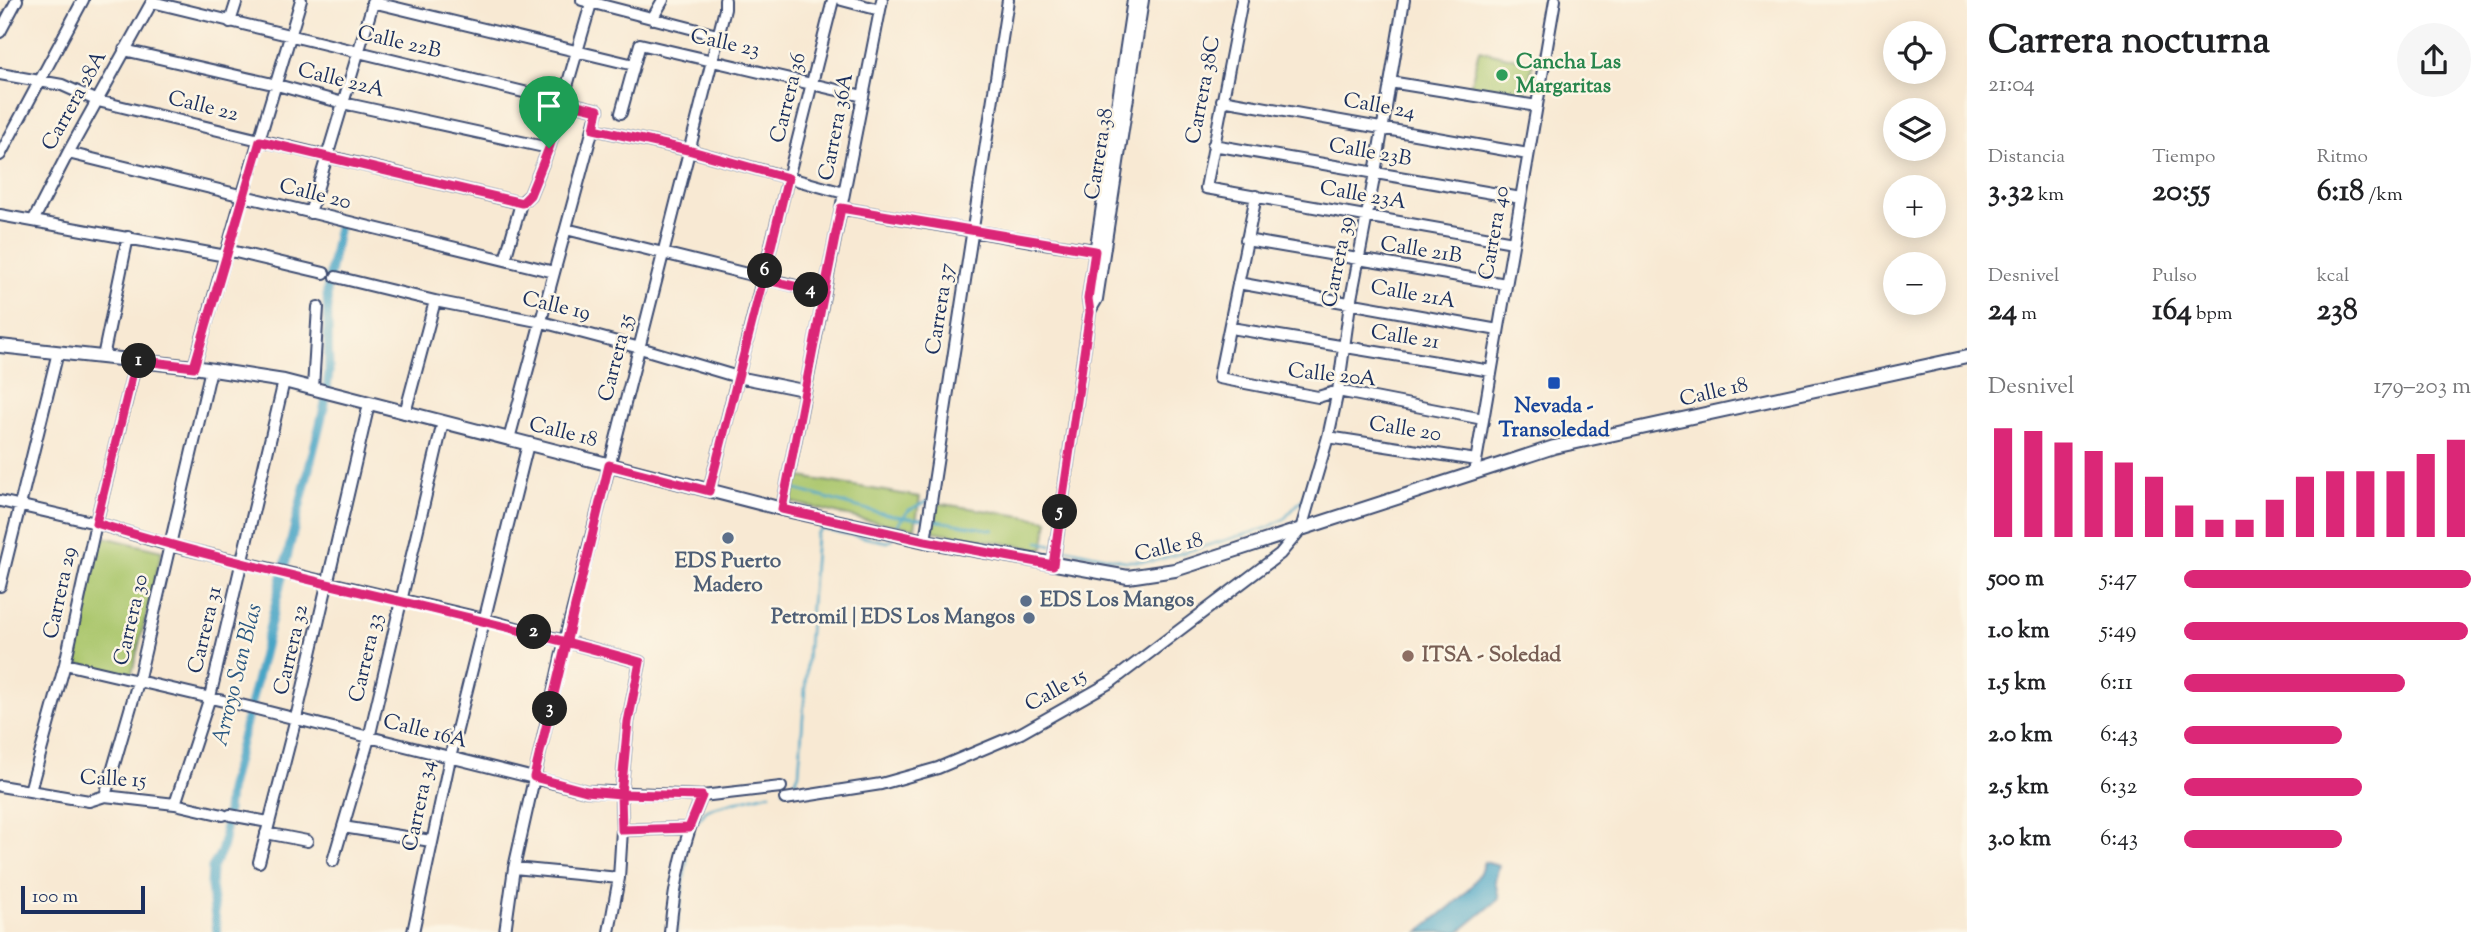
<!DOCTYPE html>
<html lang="es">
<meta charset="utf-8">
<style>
body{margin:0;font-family:"Sorts Mill Goudy",serif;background:#f6f6f6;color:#202124;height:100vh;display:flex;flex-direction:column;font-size:26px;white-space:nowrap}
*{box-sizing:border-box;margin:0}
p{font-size:23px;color:#757577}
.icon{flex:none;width:38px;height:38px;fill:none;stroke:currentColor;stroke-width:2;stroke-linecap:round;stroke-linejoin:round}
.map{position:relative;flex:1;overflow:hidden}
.side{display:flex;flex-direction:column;background:#fff;width:525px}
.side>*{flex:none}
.controls{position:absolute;left:1883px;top:21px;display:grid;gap:14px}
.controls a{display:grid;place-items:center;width:63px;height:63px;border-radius:50%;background:#fff;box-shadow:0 4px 18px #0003;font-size:35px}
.scale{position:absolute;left:21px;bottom:18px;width:124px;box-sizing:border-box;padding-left:7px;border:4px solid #1b2f5e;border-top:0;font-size:19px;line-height:24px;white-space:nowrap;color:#1b2f5e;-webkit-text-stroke:5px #fcf5e5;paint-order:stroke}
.pin{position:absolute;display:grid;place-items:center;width:60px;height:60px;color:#fff;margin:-72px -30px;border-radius:50% 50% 50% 0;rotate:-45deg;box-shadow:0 0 7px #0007}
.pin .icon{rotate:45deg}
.km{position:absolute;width:35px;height:35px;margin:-18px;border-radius:50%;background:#222;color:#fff;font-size:19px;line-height:35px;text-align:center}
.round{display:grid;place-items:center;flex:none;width:74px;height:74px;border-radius:37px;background:#f6f6f6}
.head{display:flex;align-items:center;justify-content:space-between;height:119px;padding:0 21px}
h1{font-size:38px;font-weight:800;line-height:52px}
.metrics{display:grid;grid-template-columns:repeat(3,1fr);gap:10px;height:119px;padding:7px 21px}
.metrics div{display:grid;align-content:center}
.metrics b{font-size:30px;font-weight:800}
.metrics small{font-size:19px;font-weight:400}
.metrics p{font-size:19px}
.chart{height:196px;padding:14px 21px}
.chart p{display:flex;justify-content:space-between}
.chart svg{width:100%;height:126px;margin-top:7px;stroke:#db2777;stroke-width:6}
ul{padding:0 21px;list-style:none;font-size:23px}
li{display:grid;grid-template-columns:112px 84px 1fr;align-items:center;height:52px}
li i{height:18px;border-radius:9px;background:#db2777}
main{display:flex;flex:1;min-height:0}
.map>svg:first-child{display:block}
.green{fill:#acc76e;stroke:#647b66;stroke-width:2}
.water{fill:#48a5c6;stroke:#326a92;stroke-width:2}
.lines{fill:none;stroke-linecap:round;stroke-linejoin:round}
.stream{stroke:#48a5c6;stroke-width:2.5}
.canal{stroke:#48a5c6;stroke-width:9}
.minor-casing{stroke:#3c4b70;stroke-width:14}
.major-casing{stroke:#3c4b70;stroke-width:16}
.minor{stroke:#fff;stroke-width:10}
.major{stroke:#fff;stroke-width:12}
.route-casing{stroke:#fff;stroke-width:14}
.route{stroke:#db2777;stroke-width:9}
.leisure-dot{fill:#2e9e5b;stroke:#fcf5e5;stroke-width:2.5}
.transit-dot{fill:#1a4fb4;stroke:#fcf5e5;stroke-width:2.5}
.service-dot{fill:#5c6f8a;stroke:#fcf5e5;stroke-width:2.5}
.education-dot{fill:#8d6e63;stroke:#fcf5e5;stroke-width:2.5}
.labels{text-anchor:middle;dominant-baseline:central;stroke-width:5;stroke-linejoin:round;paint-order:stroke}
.street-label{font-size:21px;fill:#1b2f5e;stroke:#fcf5e5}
.leisure-label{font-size:21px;font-weight:bold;fill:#27864d;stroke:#fcf5e5;text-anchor:start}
.transit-label{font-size:21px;font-weight:bold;fill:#164399;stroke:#fcf5e5}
.service-label{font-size:21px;font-weight:bold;fill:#4e5e75;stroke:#fcf5e5}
.education-label{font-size:21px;font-weight:bold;fill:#785e54;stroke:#fcf5e5;text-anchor:start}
.water-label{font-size:23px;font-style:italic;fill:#2b5882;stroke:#fcf5e5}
</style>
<main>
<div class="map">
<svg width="1967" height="932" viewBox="0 0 1967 932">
<rect width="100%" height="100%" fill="#fcf5e5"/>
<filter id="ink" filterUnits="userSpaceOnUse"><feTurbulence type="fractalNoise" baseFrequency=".0143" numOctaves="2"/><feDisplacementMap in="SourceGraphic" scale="14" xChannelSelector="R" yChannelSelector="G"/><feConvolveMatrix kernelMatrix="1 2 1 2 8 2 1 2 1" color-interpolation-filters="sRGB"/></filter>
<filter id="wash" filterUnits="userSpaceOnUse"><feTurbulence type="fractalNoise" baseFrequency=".00686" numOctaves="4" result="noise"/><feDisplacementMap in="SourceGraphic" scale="28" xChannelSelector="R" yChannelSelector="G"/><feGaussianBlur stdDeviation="1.57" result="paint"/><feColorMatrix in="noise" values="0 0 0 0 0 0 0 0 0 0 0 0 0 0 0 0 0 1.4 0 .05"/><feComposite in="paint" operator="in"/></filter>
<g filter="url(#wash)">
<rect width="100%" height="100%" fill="#f8e9d3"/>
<path class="green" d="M1479 50 1533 63 1524 101 1470 88Z
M795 476 920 497 915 528 864 520 791 502Z
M936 503 1048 520 1043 550 932 531Z
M100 536 162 551 131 677 69 662Z"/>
<path class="water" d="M1484 862 1499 866 1495 880 1499 899 1459 932H1419C1442 911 1475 894 1484 862Z"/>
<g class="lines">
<path class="stream" d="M789 488C835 499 878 517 925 519
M932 520 994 530
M894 529 909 510 928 501
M1039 542 1052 545
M1059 547 1125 561H1154L1267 528 1284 519 1306 495
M783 790 793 786 799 773 816 535 821 529 888 542 893 539
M697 822 706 811 714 807 770 793
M676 932 687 858"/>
<path class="canal" d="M217 932 211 886 212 868 221 852 224 840 229 791 325 404 329 372 327 290 340 220"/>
</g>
</g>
<g filter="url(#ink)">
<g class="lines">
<g class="minor-casing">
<path id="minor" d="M582 0 717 35
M842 0 880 10
M1242 0 1206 188 1513 242
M152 2 598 110 509 439
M372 2 634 65
M652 19 663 0
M230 22 237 0
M0 32 17 0
M124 50 277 85 343 103 549 148
M0 74 62 85 98 101 521 203
M1390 82 1537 106
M1222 100 1528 154
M621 113 640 44 863 96
M594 129 688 150 844 193
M1213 145 1521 198
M68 153 554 272
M0 155 83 0
M1256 196 1219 378 1318 397 1338 391 1483 419
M841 208 1037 242 1102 251
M310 213 374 0
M0 215 226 256
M33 221 68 153 153 0
M566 229 824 293
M1246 240 1506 284
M227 250 324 273
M505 260 521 203 530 195 549 148 592 0
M336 277 435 301 542 322 640 348 738 377 803 390 806 387
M1238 283 1498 330
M1090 311 1097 299 1143 0
M1231 328 1491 371
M103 357 128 237
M194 367 242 197 301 0
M313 388 318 307
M405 413 435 301
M1328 437 1476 460
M1474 473 1555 0
M709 491 833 0
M0 501 96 523 169 545 484 619 640 662 628 722 621 794 622 830 619 878 609 932
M782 509 882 0
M925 541 1008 0
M1053 565 1090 311 1088 299 1133 0
M0 586 58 352
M65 664 245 706 586 791 702 796 781 787
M0 786 89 801 105 796 175 804 223 815
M30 791 65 664 96 523 136 361
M105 796 138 682 211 369
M785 799 881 784 938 768 1021 733 1111 682 1280 554 1301 529 1328 437 1338 391 1350 304 1375 173 1404 0
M175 804 210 697 284 381
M230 815 268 822
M343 827 431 841
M622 830 689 828
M266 833 307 841
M333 861 369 738 443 422
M259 862 296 718 369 404
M514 868 619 878
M413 932 450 758 528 444
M505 932 514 868 565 640 712 61 725 9V0
M670 932C674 885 683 840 702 796"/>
</g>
<g class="major-casing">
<path id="major" d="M0 346 194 367 284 381 782 509 925 541 1128 577 1175 570 1554 447 1967 357"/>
</g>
<use href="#minor" class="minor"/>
<use href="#major" class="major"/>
</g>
</g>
<g class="lines" filter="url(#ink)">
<g class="route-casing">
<path id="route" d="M549 148 530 195 522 203 260 141 194 367 136 360 96 523C275 577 460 611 640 662L628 722 621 794 702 796 689 828 622 830 621 794 586 791 534 777 609 465 709 491 763 279 824 293 841 208 1095 251 1088 299 1090 312 1053 565 925 541 782 509 824 293 763 279 788 178 688 150 594 129 598 110 564 102 549 148"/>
</g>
<use href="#route" class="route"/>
</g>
<circle class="leisure-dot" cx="1502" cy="75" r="7"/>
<rect class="transit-dot" x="1547" y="376" width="14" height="14" rx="3.5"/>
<g class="service-dot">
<circle cx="728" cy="538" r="7"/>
<circle cx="1026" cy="601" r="7"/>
<circle cx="1029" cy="618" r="7"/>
</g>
<circle class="education-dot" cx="1408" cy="656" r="7"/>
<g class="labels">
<g class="street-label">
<text transform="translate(399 43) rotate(13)">Calle 22B</text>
<text transform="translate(725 44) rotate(12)">Calle 23</text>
<text transform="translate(341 81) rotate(14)">Calle 22A</text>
<text transform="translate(1204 90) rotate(-79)">Carrera 38C</text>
<text transform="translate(789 98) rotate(-76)">Carrera 36</text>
<text transform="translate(75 101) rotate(-61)">Carrera 28A</text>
<text transform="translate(203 107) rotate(14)">Calle 22</text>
<text transform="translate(1379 107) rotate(10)">Calle 24</text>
<text transform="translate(837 127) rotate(-79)">Carrera 36A</text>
<text transform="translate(1370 153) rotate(10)">Calle 23B</text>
<text transform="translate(1100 154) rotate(-81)">Carrera 38</text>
<text transform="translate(315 195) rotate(14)">Calle 20</text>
<text transform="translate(1363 196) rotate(10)">Calle 23A</text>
<text transform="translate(1495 233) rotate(-80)">Carrera 40</text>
<text transform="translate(1421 251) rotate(9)">Calle 21B</text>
<text transform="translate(1339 262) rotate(-79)">Carrera 39</text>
<text transform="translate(1413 295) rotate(10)">Calle 21A</text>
<text transform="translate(556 307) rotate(13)">Calle 19</text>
<text transform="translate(941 309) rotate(-81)">Carrera 37</text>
<text transform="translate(1405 338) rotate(9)">Calle 21</text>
<text transform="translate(617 358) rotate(-76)">Carrera 35</text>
<text transform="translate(1332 376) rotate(6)">Calle 20A</text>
<text transform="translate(1714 393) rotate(-13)">Calle 18</text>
<text transform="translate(1405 430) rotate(9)">Calle 20</text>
<text transform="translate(563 433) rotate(14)">Calle 18</text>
<text transform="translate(1169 548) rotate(-13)">Calle 18</text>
<text transform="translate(61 593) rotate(-78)">Carrera 29</text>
<text transform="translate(132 620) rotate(-77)">Carrera 30</text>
<text transform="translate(206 630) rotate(-77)">Carrera 31</text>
<text transform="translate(292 650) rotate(-77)">Carrera 32</text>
<text transform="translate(367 658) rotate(-77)">Carrera 33</text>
<text transform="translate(1056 691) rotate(-29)">Calle 15</text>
<text transform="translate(425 732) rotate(14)">Calle 16A</text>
<text transform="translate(113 780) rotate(3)">Calle 15</text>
<text transform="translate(420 806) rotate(-78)">Carrera 34</text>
</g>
<g class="leisure-label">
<text x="1516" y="63">Cancha Las<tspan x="1516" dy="24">Margaritas</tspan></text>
</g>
<g class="transit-label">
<text x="1554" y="407">Nevada -<tspan x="1554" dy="24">Transoledad</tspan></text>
</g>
<g class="service-label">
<text x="728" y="562">EDS Puerto<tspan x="728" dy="24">Madero</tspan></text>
<text x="1040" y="601" text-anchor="start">EDS Los Mangos</text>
<text x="1015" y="618" text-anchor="end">Petromil | EDS Los Mangos</text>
</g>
<g class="education-label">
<text x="1422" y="656">ITSA - Soledad</text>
</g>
<g class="water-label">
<text transform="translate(238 675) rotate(-76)">Arroyo San Blas</text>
</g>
</g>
</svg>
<div class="controls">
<a><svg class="icon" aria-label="locate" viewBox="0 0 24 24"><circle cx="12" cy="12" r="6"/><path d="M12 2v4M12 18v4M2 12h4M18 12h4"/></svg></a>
<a><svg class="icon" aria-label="layers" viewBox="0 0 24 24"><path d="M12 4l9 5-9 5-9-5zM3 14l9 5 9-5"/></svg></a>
<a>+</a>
<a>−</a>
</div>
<div class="scale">100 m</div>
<div class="pin" style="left:549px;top:148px;background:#1e9e55"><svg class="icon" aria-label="arrive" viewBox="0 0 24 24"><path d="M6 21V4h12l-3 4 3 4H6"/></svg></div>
<b class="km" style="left:139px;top:361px">1</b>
<b class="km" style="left:534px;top:632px">2</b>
<b class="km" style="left:550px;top:709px">3</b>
<b class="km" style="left:811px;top:290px">4</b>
<b class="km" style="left:1060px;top:512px">5</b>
<b class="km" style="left:765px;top:271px">6</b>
</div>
<section class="side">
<div class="head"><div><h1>Carrera nocturna</h1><p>21:04</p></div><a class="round"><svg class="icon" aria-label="share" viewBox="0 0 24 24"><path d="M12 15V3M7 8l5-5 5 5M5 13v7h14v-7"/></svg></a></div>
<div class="metrics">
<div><p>Distancia</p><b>3.32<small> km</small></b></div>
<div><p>Tiempo</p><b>20:55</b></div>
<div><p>Ritmo</p><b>6:18<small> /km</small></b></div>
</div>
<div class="metrics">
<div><p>Desnivel</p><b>24<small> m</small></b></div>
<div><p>Pulso</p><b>164<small> bpm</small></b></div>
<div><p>kcal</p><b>238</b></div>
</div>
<div class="chart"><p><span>Desnivel</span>179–203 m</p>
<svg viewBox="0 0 160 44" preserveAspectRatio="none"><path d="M5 44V6M15 44V7M25 44V11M35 44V14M45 44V18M55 44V23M65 44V33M75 44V38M85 44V38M95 44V31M105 44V23M115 44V21M125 44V21M135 44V21M145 44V15M155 44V10"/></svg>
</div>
<ul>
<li><b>500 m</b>5:47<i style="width:100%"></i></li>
<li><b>1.0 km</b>5:49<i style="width:99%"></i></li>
<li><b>1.5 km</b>6:11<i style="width:77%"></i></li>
<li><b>2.0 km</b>6:43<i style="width:55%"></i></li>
<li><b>2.5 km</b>6:32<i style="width:62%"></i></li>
<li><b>3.0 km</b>6:43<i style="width:55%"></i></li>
</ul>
</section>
</main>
